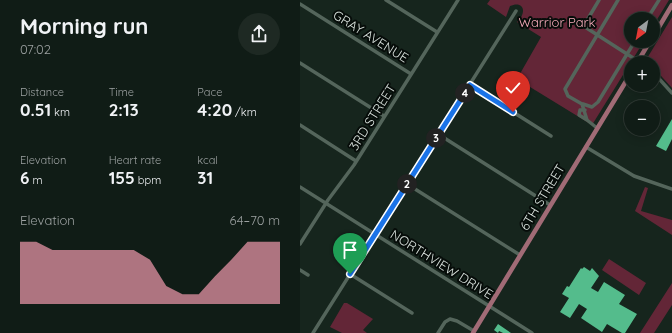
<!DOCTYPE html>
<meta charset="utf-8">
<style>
body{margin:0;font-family:Quicksand,sans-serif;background:#1e2923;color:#f1f3f6;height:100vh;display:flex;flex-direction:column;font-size:15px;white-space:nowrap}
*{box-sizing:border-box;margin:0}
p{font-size:13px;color:#9ca1a1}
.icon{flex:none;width:22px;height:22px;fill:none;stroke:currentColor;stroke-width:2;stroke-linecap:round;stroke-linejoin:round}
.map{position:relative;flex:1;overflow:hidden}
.panel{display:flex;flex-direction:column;background:#101c16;width:300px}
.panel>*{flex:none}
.needle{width:26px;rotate:212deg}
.buttons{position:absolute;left:324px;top:12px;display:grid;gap:8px}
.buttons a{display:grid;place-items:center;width:36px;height:36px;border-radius:50%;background:#101c16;box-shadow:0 2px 10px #0003,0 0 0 1px #303a35;font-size:20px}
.pin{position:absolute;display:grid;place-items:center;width:34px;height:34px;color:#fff;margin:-41px -17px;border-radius:50% 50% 50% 0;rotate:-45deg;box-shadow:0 0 4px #0007}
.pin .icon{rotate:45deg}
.km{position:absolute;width:20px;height:20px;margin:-10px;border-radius:50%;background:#222;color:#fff;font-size:11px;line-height:20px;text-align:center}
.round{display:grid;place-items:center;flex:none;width:42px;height:42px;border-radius:21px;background:#1e2923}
.overview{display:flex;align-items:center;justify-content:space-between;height:68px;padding:0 20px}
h1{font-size:22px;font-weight:700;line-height:30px}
.figures{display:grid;grid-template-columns:repeat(3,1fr);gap:6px;height:68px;padding:4px 20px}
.figures div{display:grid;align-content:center}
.figures b{font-size:17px;font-weight:700}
.figures small{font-size:11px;font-weight:400}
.figures p{font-size:11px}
.chart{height:112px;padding:8px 20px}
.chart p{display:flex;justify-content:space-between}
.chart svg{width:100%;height:72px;margin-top:4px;fill:#f29aad;opacity:.7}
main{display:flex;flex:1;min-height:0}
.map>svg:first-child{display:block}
.green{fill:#632637}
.building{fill:#54bc8c}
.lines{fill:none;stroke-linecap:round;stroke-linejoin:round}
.minor{stroke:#54655b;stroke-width:3.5}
.major{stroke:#a16b76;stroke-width:4.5}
.route-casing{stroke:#fff;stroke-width:8}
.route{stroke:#1a73e8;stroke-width:5}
.labels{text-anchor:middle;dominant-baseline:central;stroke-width:4;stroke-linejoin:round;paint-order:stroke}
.park-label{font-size:13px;fill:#f5aab9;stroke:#060c09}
.street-label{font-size:13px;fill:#d9e2dd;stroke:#060c09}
</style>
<main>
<section class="panel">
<div class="overview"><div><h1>Morning run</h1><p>07:02</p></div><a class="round"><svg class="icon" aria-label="share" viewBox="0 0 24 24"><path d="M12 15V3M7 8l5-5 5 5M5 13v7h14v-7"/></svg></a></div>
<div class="figures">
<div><p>Distance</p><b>0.51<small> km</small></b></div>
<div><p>Time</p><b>2:13</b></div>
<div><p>Pace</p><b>4:20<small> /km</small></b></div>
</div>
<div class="figures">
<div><p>Elevation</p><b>6<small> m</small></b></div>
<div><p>Heart rate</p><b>155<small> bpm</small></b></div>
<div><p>kcal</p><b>31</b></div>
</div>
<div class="chart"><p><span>Elevation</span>64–70 m</p>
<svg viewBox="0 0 160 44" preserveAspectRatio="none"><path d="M0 44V6L10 6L20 11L30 11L40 11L50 11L60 11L70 11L80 17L90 33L100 38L110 38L120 27L130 17L140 6L150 6L160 6V44z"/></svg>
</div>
</section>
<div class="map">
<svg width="372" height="333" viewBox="0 0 372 333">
<rect width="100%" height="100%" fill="#16251d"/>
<path class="green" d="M190 0H369L353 26V19H331V41H344L292 125 217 79 241 37 217 22C228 12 223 0 210 6L206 17 187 4Z
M372 17V88L353 67V63H349L346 60Z
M345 187 348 188 341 211 372 220V235L335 211Z
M309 259 346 283 339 295 302 270Z
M372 283V305L354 333H340Z
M44 303H47L73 319 63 330 67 333H42L30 327Z"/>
<path class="building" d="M372 119V139L366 151 356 146Z
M284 267 290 271 292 268 299 276 291 288 298 292 304 282 325 295 319 304 337 314 325 333H322L307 324 302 332 281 318 287 309 279 304 270 318 260 312 269 298 262 294 267 286 269 287 281 268 282 269Z
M198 324 211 333H203L199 331 198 333 194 330Z"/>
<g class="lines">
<path class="minor" d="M86 0 137 32
M299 0 286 22 285 27 341 63
M0 4 111 74
M347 19 359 0
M0 63 84 116
M353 72 372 93
M170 85 251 136
M283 104 292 107 298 102 335 41
M285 110H280L279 115 287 120
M0 125 56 161
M297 128 287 120 282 104 268 96 265 89 318 0
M138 134 250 205
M286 147 334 176 372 189
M107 184 220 255
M0 187 232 333
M0 244 28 200 54 165 158 0
M0 270 8 275
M50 274 112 313
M13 333 216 11
M138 333 145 322 150 319 157 321 174 331"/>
<path class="major" d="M353 37 372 5
M337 63 350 41
M173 333 331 73"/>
</g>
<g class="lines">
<g class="route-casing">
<path id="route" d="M50 274 170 85 213 112"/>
</g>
<use href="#route" class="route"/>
</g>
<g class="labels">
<g class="park-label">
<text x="257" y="22">Warrior Park</text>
</g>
<g class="street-label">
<text transform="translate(71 36) rotate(32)">GRAY AVENUE</text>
<text transform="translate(72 117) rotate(-58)">3RD STREET</text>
<text transform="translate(242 197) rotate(-59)">6TH STREET</text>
<text transform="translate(142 264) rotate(32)">NORTHVIEW DRIVE</text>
</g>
</g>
</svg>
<div class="buttons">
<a><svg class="needle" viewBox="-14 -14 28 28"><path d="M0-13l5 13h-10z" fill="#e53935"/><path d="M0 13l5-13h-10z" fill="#9ca1a1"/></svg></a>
<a>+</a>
<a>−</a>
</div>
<div class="pin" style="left:50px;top:274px;background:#1e9e55"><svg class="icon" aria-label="arrive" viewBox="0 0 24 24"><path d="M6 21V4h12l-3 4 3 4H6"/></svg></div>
<div class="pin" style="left:213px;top:112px;background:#d93025"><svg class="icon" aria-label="check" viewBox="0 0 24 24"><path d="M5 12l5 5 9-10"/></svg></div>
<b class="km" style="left:107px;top:184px">2</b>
<b class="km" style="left:136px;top:138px">3</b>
<b class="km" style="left:165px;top:93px">4</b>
</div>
</main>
